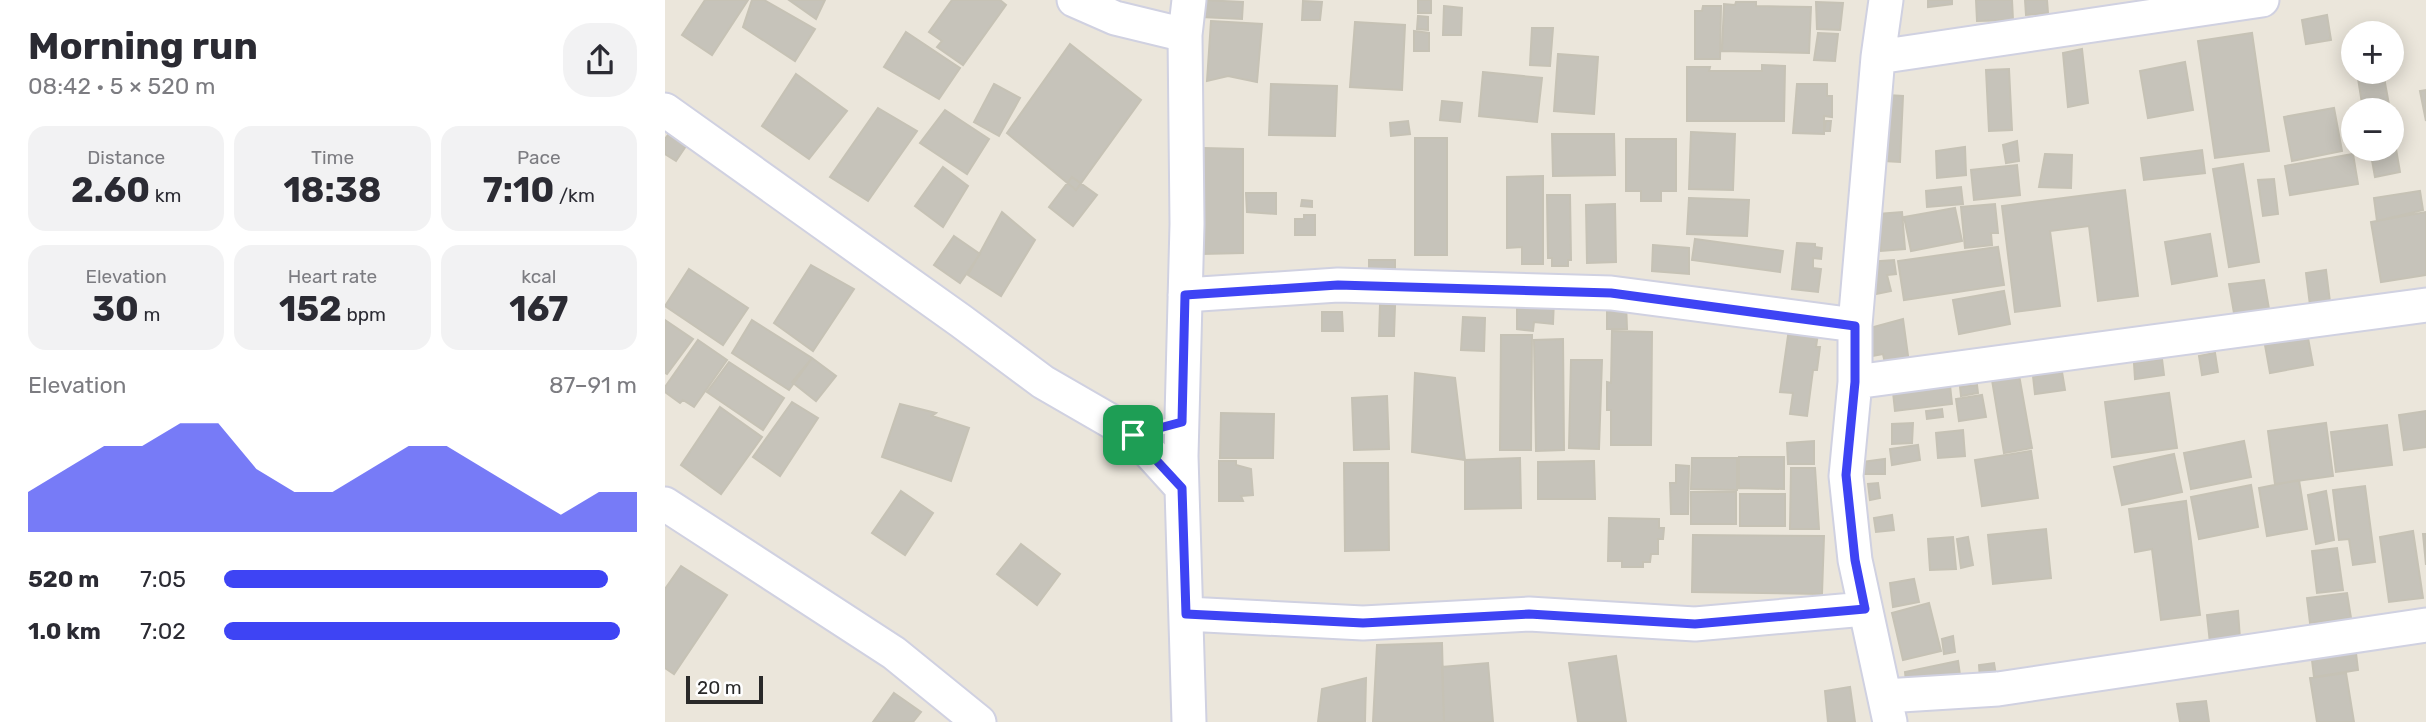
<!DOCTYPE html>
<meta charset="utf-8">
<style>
body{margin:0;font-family:Rubik,sans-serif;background:#f2f2f3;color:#2b2b33;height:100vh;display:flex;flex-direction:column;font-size:26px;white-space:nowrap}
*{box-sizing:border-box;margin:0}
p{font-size:23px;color:#7c7c81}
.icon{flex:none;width:38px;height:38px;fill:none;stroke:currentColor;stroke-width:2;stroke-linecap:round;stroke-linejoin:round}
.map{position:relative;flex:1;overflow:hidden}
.sheet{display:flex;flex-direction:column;background:#fff;width:665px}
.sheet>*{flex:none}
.controls{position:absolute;left:1676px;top:21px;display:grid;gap:14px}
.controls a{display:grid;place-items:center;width:63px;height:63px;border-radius:50%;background:#fff;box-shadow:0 4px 18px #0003;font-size:35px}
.scale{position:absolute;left:21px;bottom:18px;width:77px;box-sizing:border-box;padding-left:7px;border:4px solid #292929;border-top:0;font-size:19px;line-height:24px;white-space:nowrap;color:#292929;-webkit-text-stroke:5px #fff;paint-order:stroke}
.pin{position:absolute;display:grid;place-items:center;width:60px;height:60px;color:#fff;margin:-30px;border-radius:14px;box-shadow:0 4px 10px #0006}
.round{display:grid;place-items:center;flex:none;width:74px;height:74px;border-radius:28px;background:#f2f2f3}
.head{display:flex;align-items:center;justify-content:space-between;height:119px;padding:0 28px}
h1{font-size:38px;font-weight:700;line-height:52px}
.metrics{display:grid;grid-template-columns:repeat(3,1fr);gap:10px;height:119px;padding:7px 28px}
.metrics div{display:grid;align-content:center;border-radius:18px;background:#f2f2f3;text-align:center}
.metrics b{font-size:35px;font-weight:700}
.metrics small{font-size:19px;font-weight:400}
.metrics p{font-size:19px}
.chart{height:196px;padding:14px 28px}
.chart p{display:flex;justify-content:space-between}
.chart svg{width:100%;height:126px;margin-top:7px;fill:#3e44f4;opacity:.7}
ul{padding:0 28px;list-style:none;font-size:23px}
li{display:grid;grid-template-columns:112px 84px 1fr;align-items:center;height:52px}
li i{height:18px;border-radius:9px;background:#3e44f4}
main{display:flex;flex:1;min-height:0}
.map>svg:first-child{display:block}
.building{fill:#c6c3ba;stroke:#c6c2b5;stroke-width:2}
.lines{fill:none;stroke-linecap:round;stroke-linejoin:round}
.minor-casing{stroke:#d0d1e1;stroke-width:37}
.minor{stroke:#fff;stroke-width:33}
.route-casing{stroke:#fff;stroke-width:14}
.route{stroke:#3e44f4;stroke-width:9}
</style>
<main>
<section class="sheet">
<div class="head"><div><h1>Morning run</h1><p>08:42 · 5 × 520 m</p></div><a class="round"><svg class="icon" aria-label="share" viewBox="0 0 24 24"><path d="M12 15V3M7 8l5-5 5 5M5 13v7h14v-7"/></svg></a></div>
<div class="metrics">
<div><p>Distance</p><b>2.60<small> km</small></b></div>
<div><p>Time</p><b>18:38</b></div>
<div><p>Pace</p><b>7:10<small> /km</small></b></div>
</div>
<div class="metrics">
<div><p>Elevation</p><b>30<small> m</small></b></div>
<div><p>Heart rate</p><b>152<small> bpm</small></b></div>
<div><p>kcal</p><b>167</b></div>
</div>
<div class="chart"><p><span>Elevation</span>87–91 m</p>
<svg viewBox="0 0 160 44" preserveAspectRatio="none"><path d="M0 44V30L10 22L20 14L30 14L40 6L50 6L60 22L70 30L80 30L90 22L100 14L110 14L120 22L130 30L140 38L150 30L160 30V44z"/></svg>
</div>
<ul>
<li><b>520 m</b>7:05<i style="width:93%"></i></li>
<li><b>1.0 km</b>7:02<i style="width:96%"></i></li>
</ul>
</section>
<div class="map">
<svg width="1761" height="722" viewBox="0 0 1761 722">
<rect width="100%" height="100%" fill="#ebe6db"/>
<path class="building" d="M40 0H83L47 55 17 35Z
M87 0H99L150 29 130 61 78 27Z
M124 0H160L151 19Z
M287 0H335L341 5 298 65 272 47 277 41 264 32Z
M538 0 578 2 577 19 537 17Z
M753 0H766V13H753Z
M1263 0H1287V4L1263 7Z
M1311 0H1347L1348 20 1312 21Z
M1360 0H1382L1383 13 1361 15Z
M638 1 657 2 655 20H637Z
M1071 2H1091V6L1146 7 1144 53 1057 51 1059 4 1070 5Z
M1151 2 1178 3 1175 30 1152 29Z
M779 6 797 8 796 35H778Z
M1038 6H1056L1055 59H1030V11H1037Z
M1662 15 1666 40 1641 44 1637 20Z
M753 16 763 17V30L752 29Z
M546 21 597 24 592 82 563 76 542 81Z
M690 22 740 25 737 90 685 87Z
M867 28H888L885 66 865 65Z
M749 31 764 33V51H749Z
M241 32 295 68 274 99 219 67Z
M1153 33 1173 34 1170 61 1149 60Z
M1587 33 1604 151 1550 158 1533 41Z
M405 44 476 100 411 190 342 133Z
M1417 49 1423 103 1403 107 1398 53Z
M893 54 933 57 929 114 889 111Z
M1520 62 1528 110 1483 118 1475 71Z
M1097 65 1120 66 1119 121H1022V67H1045L1044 71H1097Z
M1344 69 1347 130 1324 131 1321 70Z
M818 72 877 78 872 122 814 116Z
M1692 72H1718L1725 110H1698Z
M131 74 182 111 144 159 97 126Z
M329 84 355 98 334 136 309 122Z
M606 84 672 86 670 136 604 135Z
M1132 84H1162V96H1167V117L1159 116V134L1128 133Z
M1761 90V121L1755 91Z
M1222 95 1238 96 1235 162 1219 161Z
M777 101 797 103 795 122 775 120Z
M213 108 252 131 203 201 165 177Z
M1669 108 1677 151 1627 161 1619 117Z
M280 110 324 139 302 174 255 143Z
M743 121 745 134 726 136 725 123Z
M1161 121H1166L1165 131H1159Z
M1727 126 1735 172 1710 177 1705 149H1727Z
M6 131 23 143 11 161 0 154V139Z
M1026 132 1070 134 1068 190 1024 189Z
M887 134H949L950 175 888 176Z
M750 138H782V255H750Z
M961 139H1011V191H996V201H976V191H961Z
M1352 141 1354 161 1341 163 1338 145Z
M1300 147 1301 175 1272 178 1271 151Z
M538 148 578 149V253L537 254Z
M1537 150 1540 173 1479 180 1476 158Z
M1380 154 1407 155 1406 188 1374 187Z
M1688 154 1693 184 1625 195 1620 166Z
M1578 164 1594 262 1564 267 1548 169Z
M1352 165 1355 195 1309 200 1306 170Z
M278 167 303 186 278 227 250 206Z
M878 176V264H857V247L842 248V177Z
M407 177 432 195 408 226 384 207Z
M1609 179 1613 214 1598 216 1593 180Z
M1296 187 1298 204 1262 207 1261 191Z
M1460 190 1473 296 1433 301 1424 226 1385 231 1395 306 1350 312 1337 206Z
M1755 191 1758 210 1712 221 1709 198Z
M581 193H611V214L582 212Z
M882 195H905L906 260H903V266H887V258H883Z
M1024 198 1084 200 1082 236 1022 234Z
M637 200 647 201V207L636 206Z
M950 204 951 262 922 263 921 205Z
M1330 204 1333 233H1326L1327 245 1300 248 1296 207Z
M1290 208 1297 241 1246 251 1239 217Z
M337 212 370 240 336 296 303 275Z
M1237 212 1240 249 1216 251 1213 214Z
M1761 212V275L1716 282 1706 222Z
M639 215H650V235H630V219H639Z
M1545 234 1552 276 1507 284 1500 242Z
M289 236 315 254 295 283 269 265Z
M1030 239 1118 251 1115 272 1027 260Z
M1132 243 1150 244V247L1157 248 1156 259 1148 258V268L1156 269 1153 292 1127 289Z
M988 245 1024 248V274L987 271Z
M1333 247 1339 285 1239 300 1233 261Z
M704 260H730V271H704Z
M1229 260 1231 274 1222 275 1226 291 1206 295 1202 262Z
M146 265 189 289 148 351 109 323Z
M24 269 83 308 58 345 0 306Z
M1661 270 1665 302 1645 305 1641 273Z
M1599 280 1605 315 1570 319 1564 284Z
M1339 291 1345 324 1294 334 1288 300Z
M889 299 888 324 869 322 868 331 852 329V302Z
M942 302 961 303 962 329H942Z
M715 305 730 306 729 336H714Z
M657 312H677L678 331H657Z
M798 317 820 318 819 351 796 350Z
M1238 319 1244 363 1221 368 1218 354 1207 356 1205 328Z
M0 320 28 339 2 374 0 373Z
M87 320 147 358 124 390 67 353Z
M1125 322 1154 326 1151 347H1155L1152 370H1148L1142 416 1125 414 1128 393 1115 392Z
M947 331 987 332 986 445H946V410H942V382L946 383Z
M836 335H867L866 450H835Z
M1643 338 1648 365 1605 373 1600 345Z
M898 339 899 450 871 451 869 340Z
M33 340 62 360 29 407 18 400 15 403 0 392V387Z
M1550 353 1553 372 1537 375 1534 356Z
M147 358 171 376 151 401 127 382Z
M1497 359 1499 375 1470 379 1469 363Z
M906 360H937L934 449 904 448Z
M64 362 119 398 98 430 42 392Z
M1397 372 1400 390 1370 394 1368 376Z
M750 373 790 378 800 460 747 452Z
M1354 375 1367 448 1339 453 1327 380Z
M1285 385 1287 404 1230 411 1228 392Z
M1312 385 1313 393 1296 396 1295 387Z
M1504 393 1512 448 1447 457 1440 402Z
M1317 395 1321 417 1294 421 1291 399Z
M722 396 724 449 689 450 687 398Z
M127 402 153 418 115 476 88 457Z
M235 404 271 413 267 416 304 428 286 481 217 457Z
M55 407 97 437 56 494 16 465Z
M1277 409 1278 417 1262 419 1261 411Z
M1761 411V447L1739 450 1734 415Z
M556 413 609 414 608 458H555Z
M1248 423 1247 443 1227 444V424Z
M1661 423 1668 476 1610 484 1603 431Z
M1722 425 1727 465 1671 472 1666 432Z
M1298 430 1300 456 1273 458 1271 433Z
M1149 441V464H1123L1122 443Z
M1579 441 1586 477 1526 489 1519 453Z
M1253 445 1255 460 1227 465 1225 449Z
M1366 451 1373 498 1317 506 1310 460Z
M1509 454 1517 492 1457 505 1449 467Z
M1074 457H1119V489L1074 488Z
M855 458 856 508 800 509V460Z
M1027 458H1072V490L1026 489Z
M1220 459V474H1197L1196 462Z
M554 461H571V465L586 469 588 495 576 496 578 501H554Z
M929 461 930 499H873V462Z
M679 463H723L724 550 680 551Z
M1011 465 1024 466 1023 514H1006L1005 483H1011Z
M1126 468H1150L1154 529H1125Z
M1634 480 1642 529 1602 536 1594 488Z
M1213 483 1215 498 1205 500 1203 484Z
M1586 485 1593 527 1534 539 1526 497Z
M1700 486 1710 562 1688 565 1684 539 1674 540 1668 490Z
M236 491 268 513 240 555 207 533Z
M1661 491 1669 540 1651 544 1643 495Z
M1026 492H1071V524H1026Z
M1075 494H1120V526H1075Z
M1521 501 1535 615 1496 620 1487 549 1470 552 1464 509Z
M1227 515 1229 530 1211 532 1209 518Z
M944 518 994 519V528H999L998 539H993V554H986L985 562H978V567H957V561H943Z
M1381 529 1386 578 1328 584 1323 535Z
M1748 531 1758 598 1724 602 1715 537Z
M1758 534H1761V565Z
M1028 535 1159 536 1157 594 1027 592Z
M1288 537 1291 569 1265 570 1263 539Z
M1303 537 1308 565 1296 568 1292 539Z
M356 544 395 574 372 605 332 574Z
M1672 548 1678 590 1652 593 1647 551Z
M16 566 62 595 9 674 0 668V589Z
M1249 579 1254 602 1228 607 1225 583Z
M1682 593 1686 618 1645 623 1642 598Z
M1264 603 1276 651 1238 660 1227 613Z
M1573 611 1575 639 1545 643 1542 615Z
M1288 636 1290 652 1279 654 1277 639Z
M777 643 779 722H708L712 645Z
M1691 653 1693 670 1649 677 1647 660Z
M951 656 961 722H913L904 663Z
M1293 661 1296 682 1242 691 1240 672Z
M823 663 828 722H779L777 667Z
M1329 663 1331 676 1315 679 1314 665Z
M1681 673 1689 722H1652L1645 678Z
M701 678 700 722H653L657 689Z
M1185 687 1190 722H1163L1160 691Z
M229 693 256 712 248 722H208Z
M1541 701 1544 722H1515L1512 704Z"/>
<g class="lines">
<g class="minor-casing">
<path id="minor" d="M409 0 450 18 520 35
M1221 0 1213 57 1190 325V382L1181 476 1190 560 1225 722
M1213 57 1597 0
M0 110 296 321 378 382 468 434 517 488
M520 295 673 285 946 293 1190 325
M1190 382 1761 305
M0 504 229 653 314 722
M521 614 698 623 864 614 1030 624 1200 609
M1220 696 1333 689 1761 625
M524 722 516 456 522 224 520 35 524 0"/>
</g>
<use href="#minor" class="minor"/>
</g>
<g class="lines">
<g class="route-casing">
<path id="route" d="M673 285 946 293 1190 326V382L1181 475 1190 560 1200 609 1030 624 864 614 698 623 521 614 517 488 468 435 517 422 520 295Z"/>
</g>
<use href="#route" class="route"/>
</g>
</svg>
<div class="controls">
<a>+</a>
<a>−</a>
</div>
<div class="scale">20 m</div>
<div class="pin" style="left:468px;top:435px;background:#1e9e55"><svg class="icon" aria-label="arrive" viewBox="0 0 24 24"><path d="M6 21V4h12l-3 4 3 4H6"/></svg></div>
</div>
</main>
